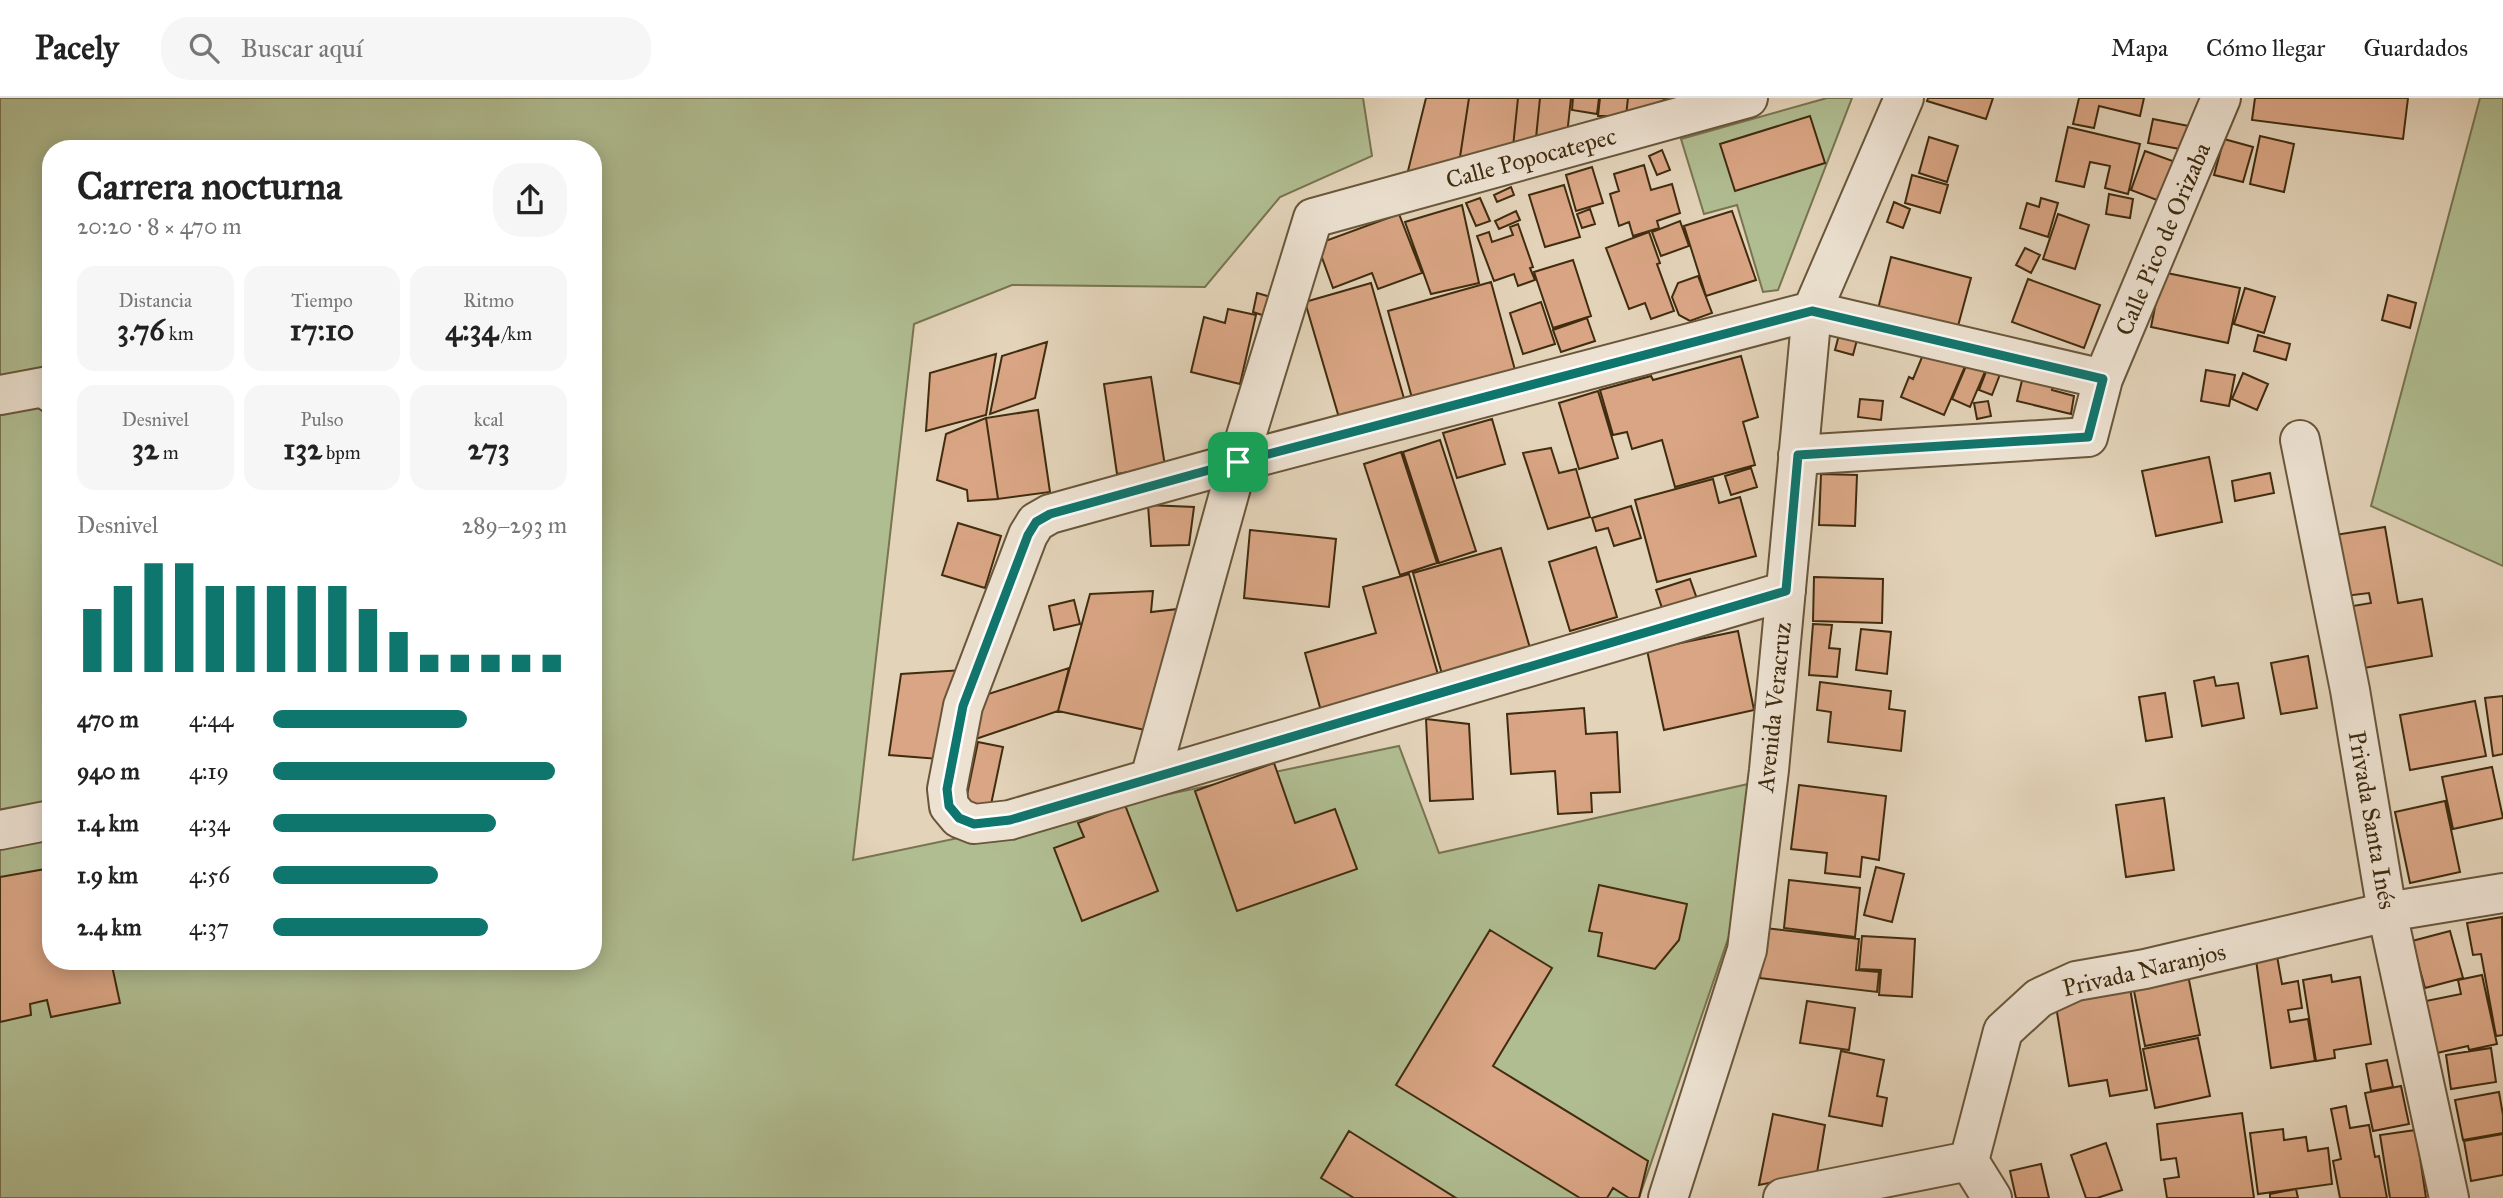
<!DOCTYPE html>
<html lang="es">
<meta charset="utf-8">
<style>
body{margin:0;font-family:"IM FELL Great Primer",serif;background:#f6f6f6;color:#222;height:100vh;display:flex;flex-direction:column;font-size:26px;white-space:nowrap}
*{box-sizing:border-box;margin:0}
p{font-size:23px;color:#767676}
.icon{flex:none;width:38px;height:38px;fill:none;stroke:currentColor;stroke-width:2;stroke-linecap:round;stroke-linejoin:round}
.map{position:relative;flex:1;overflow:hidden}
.details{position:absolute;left:42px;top:42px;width:560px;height:830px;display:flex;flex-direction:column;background:#fff;border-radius:28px;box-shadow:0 4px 18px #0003}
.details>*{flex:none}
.pin{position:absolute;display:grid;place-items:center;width:60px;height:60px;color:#fff;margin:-30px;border-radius:14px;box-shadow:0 4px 10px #0006}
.round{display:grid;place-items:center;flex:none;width:74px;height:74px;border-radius:28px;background:#f6f6f6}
.headline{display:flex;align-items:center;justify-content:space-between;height:119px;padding:0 35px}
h1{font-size:38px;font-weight:800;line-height:52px}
.stats{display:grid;grid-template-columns:repeat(3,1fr);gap:10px;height:119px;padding:7px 35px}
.stats div{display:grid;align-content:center;border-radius:18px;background:#f6f6f6;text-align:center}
.stats b{font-size:30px;font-weight:800}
.stats small{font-size:19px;font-weight:400}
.stats p{font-size:19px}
.chart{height:196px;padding:14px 35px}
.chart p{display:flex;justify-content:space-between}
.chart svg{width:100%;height:126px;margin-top:7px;stroke:#0f766e;stroke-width:6}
ul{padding:0 35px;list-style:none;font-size:23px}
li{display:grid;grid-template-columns:112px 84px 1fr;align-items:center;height:52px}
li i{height:18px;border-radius:9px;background:#0f766e}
header{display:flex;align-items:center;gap:42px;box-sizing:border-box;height:98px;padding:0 35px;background:#fff;border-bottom:2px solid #e0e0e0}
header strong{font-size:33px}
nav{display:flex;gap:38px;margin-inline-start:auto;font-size:24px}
.search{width:490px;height:63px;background:#f6f6f6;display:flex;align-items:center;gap:18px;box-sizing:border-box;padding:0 24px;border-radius:28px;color:#767676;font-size:26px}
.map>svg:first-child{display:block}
.green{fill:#b0bd91;stroke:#787450;stroke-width:2;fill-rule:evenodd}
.building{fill:#d9a584;stroke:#402c0f;stroke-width:2}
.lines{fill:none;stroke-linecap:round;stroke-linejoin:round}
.street-casing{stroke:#69563a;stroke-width:42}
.street{stroke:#ede2d2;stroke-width:38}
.route-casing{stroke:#fff;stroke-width:14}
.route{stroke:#0f766e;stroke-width:9}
.labels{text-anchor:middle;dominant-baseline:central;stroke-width:7;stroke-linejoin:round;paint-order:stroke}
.street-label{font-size:24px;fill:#402c0f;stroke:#ede2d2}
</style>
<header>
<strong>Pacely</strong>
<div class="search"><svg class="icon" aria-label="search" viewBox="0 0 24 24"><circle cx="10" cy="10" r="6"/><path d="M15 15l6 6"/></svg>Buscar aquí</div>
<nav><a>Mapa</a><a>Cómo llegar</a><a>Guardados</a></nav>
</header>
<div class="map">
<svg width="2503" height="1100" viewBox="0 0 2503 1100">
<rect width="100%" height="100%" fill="#e3d3b9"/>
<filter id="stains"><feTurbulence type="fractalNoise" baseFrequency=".00286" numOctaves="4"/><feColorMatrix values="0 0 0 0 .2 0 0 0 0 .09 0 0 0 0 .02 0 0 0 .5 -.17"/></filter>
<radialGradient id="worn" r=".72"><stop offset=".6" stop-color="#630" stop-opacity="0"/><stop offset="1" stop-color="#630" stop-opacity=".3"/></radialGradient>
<path class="green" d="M0 0H1363L1372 58 1280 99 1205 189 1012 187 914 226 853 762 1399 648 1439 755 1784 678 1639 1100H0ZM51 51H593V863H51Z
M1827 0H1852L1778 192 1763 194 1737 107 1704 116 1681 41Z
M2480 0H2503V468L2371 408Z"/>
<path class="building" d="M1426 0H1469L1460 59 1406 81Z
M1469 0H1518L1513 49 1460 59Z
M1518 0H1540L1536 40 1513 49Z
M1540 0H1571L1567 37 1536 40Z
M1573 0H1599L1597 16 1572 12Z
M1600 0H1628L1626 18H1598Z
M1628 0H1669L1626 18Z
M1928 0H1993L1986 21 1927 3Z
M2079 0H2144L2140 18 2099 8 2094 30 2073 26Z
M2255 0H2408L2403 41 2252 22Z
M1810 18 1825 65 1735 93 1720 46Z
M2153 21 2194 29 2190 53 2148 45Z
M2068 29 2140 46 2128 96 2105 90 2110 68 2090 64 2084 89 2056 83Z
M2260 38 2294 46 2284 94 2250 86Z
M1929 39 1958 48 1947 84 1919 75Z
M2224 41 2253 49 2243 84 2214 77Z
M1662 52 1670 72 1657 77 1649 58Z
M2145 53 2181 66 2167 106 2131 92Z
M1644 67 1651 92 1672 86 1680 115 1657 123 1659 130 1633 138 1629 124 1619 128 1610 96 1619 93 1614 76Z
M1592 69 1603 105 1576 113 1566 77Z
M1912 77 1948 87 1940 115 1905 105Z
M1564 87 1580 139 1545 149 1529 97Z
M1511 89 1514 97 1497 104 1494 97Z
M2109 96 2133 101 2130 120 2106 116Z
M1480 100 1490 123 1476 128 1466 105Z
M2041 100 2058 105 2048 139 2020 130 2027 105 2039 109Z
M1894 104 1910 111 1903 130 1887 124Z
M1462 107 1479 185 1431 196 1405 124Z
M1590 111 1595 126 1582 130 1577 116Z
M1516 113 1520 122 1499 131 1495 123Z
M1732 113 1756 182 1706 198 1684 128Z
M1399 116 1422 175 1378 191 1372 175 1333 190 1317 146Z
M2058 116 2089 127 2075 171 2043 161Z
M1680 123 1689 148 1661 158 1652 134Z
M1518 126 1533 169 1530 170 1535 182 1518 188 1514 176 1494 183 1477 138 1489 134 1492 144 1513 137 1510 129Z
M1649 134 1660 165 1657 166 1674 213 1651 221 1645 205 1629 211 1606 150Z
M2025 150 2040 157 2031 175 2016 167Z
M1891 159 1971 180 1955 239 1876 219Z
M1573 162 1591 218 1553 230 1534 174Z
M2162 174 2240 190 2228 245 2151 229Z
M1698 178 1712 215 1690 223 1679 217 1672 199 1678 185Z
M2028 181 2100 207 2084 250 2012 224Z
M1491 184 1515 272 1412 300 1388 213Z
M1371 185 1405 304 1340 323 1305 204Z
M2245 190 2275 199 2264 235 2234 226Z
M1257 195 1271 199 1265 218 1253 214Z
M2388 197 2416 205 2410 230 2382 222Z
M1541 204 1555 246 1523 256 1510 215Z
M1228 211 1256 217 1240 286 1191 274 1204 219 1225 225Z
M1587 220 1595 243 1561 254 1553 232Z
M1840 233 1858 238 1853 257 1835 252Z
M2258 237 2290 246 2286 262 2254 253Z
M1047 244 1035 300 990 316 1002 258Z
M1927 247 1967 264 1944 317 1901 299 1909 279 1913 281Z
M996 256 986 317 926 333 930 275Z
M1741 258 1758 319 1743 324 1755 367 1675 389 1662 342 1632 351 1627 334 1613 337 1600 292 1651 278 1653 282Z
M1969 261 1987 269 1970 309 1952 301Z
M1991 261 2004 266 1992 297 1979 292Z
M2025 270 2055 277 2052 292 2074 298 2071 316 2017 303Z
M2206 272 2235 277 2229 308 2201 303Z
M2243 275 2268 286 2257 312 2232 301Z
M1151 279 1165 368 1117 376 1104 286Z
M1598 293 1618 360 1579 371 1559 305Z
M1860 301 1883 303 1881 322 1858 319Z
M1988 303 1991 318 1977 321 1974 305Z
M1038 312 1050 394 998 401 986 320Z
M986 320 998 401 968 403 967 392 937 382 946 336Z
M1492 321 1505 366 1457 380 1443 335Z
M1440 342 1476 453 1439 465 1403 354Z
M1551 350 1559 375 1576 371 1590 419 1548 431 1523 355Z
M1401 354 1437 465 1400 477 1364 366Z
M2209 359 2222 424 2156 438 2142 373Z
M1751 370 1757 389 1731 397 1725 378Z
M2270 375 2274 395 2235 403 2232 383Z
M1821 376 1857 377 1855 428 1819 427Z
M1713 381 1719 405 1740 399 1756 458 1657 484 1635 402Z
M1148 407 1194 409 1189 447 1151 448Z
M1631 408 1641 440 1614 448 1608 430 1596 433 1592 420Z
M958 425 1001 438 985 490 942 477Z
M2385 429 2398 505 2422 501 2432 558 2358 571 2347 509 2371 505 2369 495 2345 498 2335 437Z
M1250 432 1336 441 1329 509 1244 500Z
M1596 449 1617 519 1570 533 1549 464Z
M1501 450 1530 550 1442 576 1413 475Z
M1409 476 1439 580 1321 613 1305 555 1376 535 1363 489Z
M1814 479 1883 481 1882 525 1813 523Z
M1690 481 1697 501 1663 513 1656 492Z
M1153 493 1151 514 1178 511 1145 632 1058 613 1090 496Z
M1074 502 1080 526 1054 532 1049 508Z
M1813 526 1832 527 1829 550 1840 551 1837 579 1809 577Z
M1861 531 1891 534 1887 576 1856 572Z
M1738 533 1754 612 1664 632 1647 552Z
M2308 558 2317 610 2281 616 2271 565Z
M1069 570 1058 613 967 644 979 599Z
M963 572 939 661 889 657 901 576Z
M2214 579 2216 588 2238 585 2244 620 2202 628 2194 583Z
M1820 584 1891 593 1889 611 1905 613 1901 653 1828 644 1831 614 1817 612Z
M2165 595 2172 639 2146 643 2139 599Z
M2503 598V656L2493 658 2485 600Z
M2475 603 2486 658 2410 672 2400 617Z
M1584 610 1586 636 1617 634 1620 694 1591 695 1592 714 1558 716 1555 673 1511 676 1507 616Z
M1426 621 1469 626 1473 701 1430 703Z
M978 644 1003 649 988 721 963 716Z
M1274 665 1295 725 1335 711 1357 771 1237 813 1195 693Z
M2492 669 2503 720 2453 731 2442 679Z
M1799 687 1886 698 1879 762 1862 759 1860 779 1825 775 1827 755 1791 751Z
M2164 700 2174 772 2126 779 2116 707Z
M2445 703 2460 774 2410 785 2395 714Z
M1125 707 1158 793 1082 823 1054 750 1084 739 1078 725Z
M1876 769 1904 776 1892 824 1864 817Z
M51 770V863H79L80 867 111 863 120 905 51 919 47 902 30 906 31 917 0 924V779Z
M1789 782 1860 790 1855 839 1784 830Z
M1599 787 1687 806 1679 842 1655 871 1598 858 1602 835 1589 833Z
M2502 819 2503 937 2496 938 2481 856 2473 857 2467 825Z
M1765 830 1859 841 1856 872 1879 874 1877 894 1760 880Z
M1490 832 1552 870 1493 968 1648 1063 1639 1100H1629L1613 1090 1607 1100H1580L1396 987Z
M2450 833 2463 880 2425 890 2412 843Z
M1862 838 1915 841 1912 899 1879 897 1881 872 1859 871Z
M2277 858 2282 886 2298 883 2302 910 2288 912 2290 924 2308 921 2315 963 2271 970 2256 862Z
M2188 877 2200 937 2145 948 2133 888Z
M2331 877 2332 884 2360 879 2371 946 2334 952 2335 960 2316 963 2303 882Z
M2482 877 2497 946 2469 952 2468 948 2437 955 2426 903 2461 896 2458 882Z
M2130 890 2147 992 2110 998 2107 982 2069 988 2055 902Z
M1807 903 1855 910 1849 952 1800 945Z
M2198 940 2210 998 2155 1010 2143 951Z
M2491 950 2496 984 2451 991 2446 957Z
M1841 953 1884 962 1877 998 1887 1000 1882 1028 1829 1018Z
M2387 962 2393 989 2371 993 2366 966Z
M2401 988 2409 1026 2373 1033 2365 995Z
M2499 994 2503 1017V1035L2463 1042 2455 1002Z
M2346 1008 2350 1030 2369 1027 2375 1059 2379 1058 2387 1100H2340L2333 1063 2341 1061 2331 1011Z
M2242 1015 2254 1100H2167L2164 1081 2179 1079 2176 1060 2161 1062 2157 1026Z
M1773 1016 1825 1027 1817 1075 1759 1087Z
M2283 1031 2284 1042 2306 1039 2308 1053 2328 1050 2332 1086 2258 1096 2250 1035Z
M2416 1032 2426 1100H2390L2380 1037Z
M1349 1033 1456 1100H1354L1321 1080Z
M2503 1036V1077L2471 1083 2464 1043Z
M2106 1045 2122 1092 2097 1100H2086L2071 1057Z
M2041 1066 2049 1100H2016L2010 1073Z
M2296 1091 2298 1100H2270V1096Z"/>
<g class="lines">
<g class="street-casing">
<path id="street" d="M0 297 49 288 51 295
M2300 342 2350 592 2387 814 2449 1100
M1798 357 2088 339 2103 281 2221 0
M1786 493 1010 722 974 726 959 720 949 708 947 691 963 608 1028 437 1036 424 1050 416 1238 364 1812 213 2103 281
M1150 680 1238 364 1313 120 1748 0
M0 732 51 722
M1969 1063 2003 933 2039 900 2076 883 2145 871 2387 814 2503 795
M1969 1063 1992 1100
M1668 1100 1747 852 1769 672 1812 213 1904 0
M1783 1100 1969 1063"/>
</g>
<use href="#street" class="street"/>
</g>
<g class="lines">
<g class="route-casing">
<path id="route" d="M1812 213 2103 281 2088 339 1798 357 1786 493 1010 722 974 726 959 720 949 708 947 691 963 608 1028 437 1036 424 1050 416 1238 364Z"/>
</g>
<use href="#route" class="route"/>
</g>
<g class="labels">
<g class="street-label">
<text transform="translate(1531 60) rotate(-15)">Calle Popocatepec</text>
<text transform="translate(2163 141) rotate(-67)">Calle Pico de Orizaba</text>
<text transform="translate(1774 609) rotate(-84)">Avenida Veracruz</text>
<text transform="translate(2372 722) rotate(80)">Privada Santa Inés</text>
<text transform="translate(2144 872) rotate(-13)">Privada Naranjos</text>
</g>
</g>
<rect width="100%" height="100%" filter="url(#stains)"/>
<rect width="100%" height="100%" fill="url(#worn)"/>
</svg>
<div class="pin" style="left:1238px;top:364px;background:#1e9e55"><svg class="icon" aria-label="arrive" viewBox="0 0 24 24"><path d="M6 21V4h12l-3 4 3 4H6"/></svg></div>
<section class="details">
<div class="headline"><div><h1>Carrera nocturna</h1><p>20:20 · 8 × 470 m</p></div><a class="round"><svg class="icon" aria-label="share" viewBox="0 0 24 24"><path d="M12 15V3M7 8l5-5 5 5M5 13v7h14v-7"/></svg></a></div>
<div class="stats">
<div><p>Distancia</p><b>3.76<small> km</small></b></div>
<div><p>Tiempo</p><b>17:10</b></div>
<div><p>Ritmo</p><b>4:34<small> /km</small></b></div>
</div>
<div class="stats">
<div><p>Desnivel</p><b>32<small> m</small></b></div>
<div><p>Pulso</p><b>132<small> bpm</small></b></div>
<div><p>kcal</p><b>273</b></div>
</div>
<div class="chart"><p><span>Desnivel</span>289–293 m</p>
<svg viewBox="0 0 160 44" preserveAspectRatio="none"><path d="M5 44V22M15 44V14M25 44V6M35 44V6M45 44V14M55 44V14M65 44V14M75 44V14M85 44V14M95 44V22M105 44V30M115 44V38M125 44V38M135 44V38M145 44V38M155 44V38"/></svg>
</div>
<ul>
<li><b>470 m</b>4:44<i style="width:66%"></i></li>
<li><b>940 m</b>4:19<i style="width:96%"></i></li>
<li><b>1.4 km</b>4:34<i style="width:76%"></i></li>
<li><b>1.9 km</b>4:56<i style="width:56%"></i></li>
<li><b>2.4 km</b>4:37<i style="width:73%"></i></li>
</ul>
</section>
</div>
